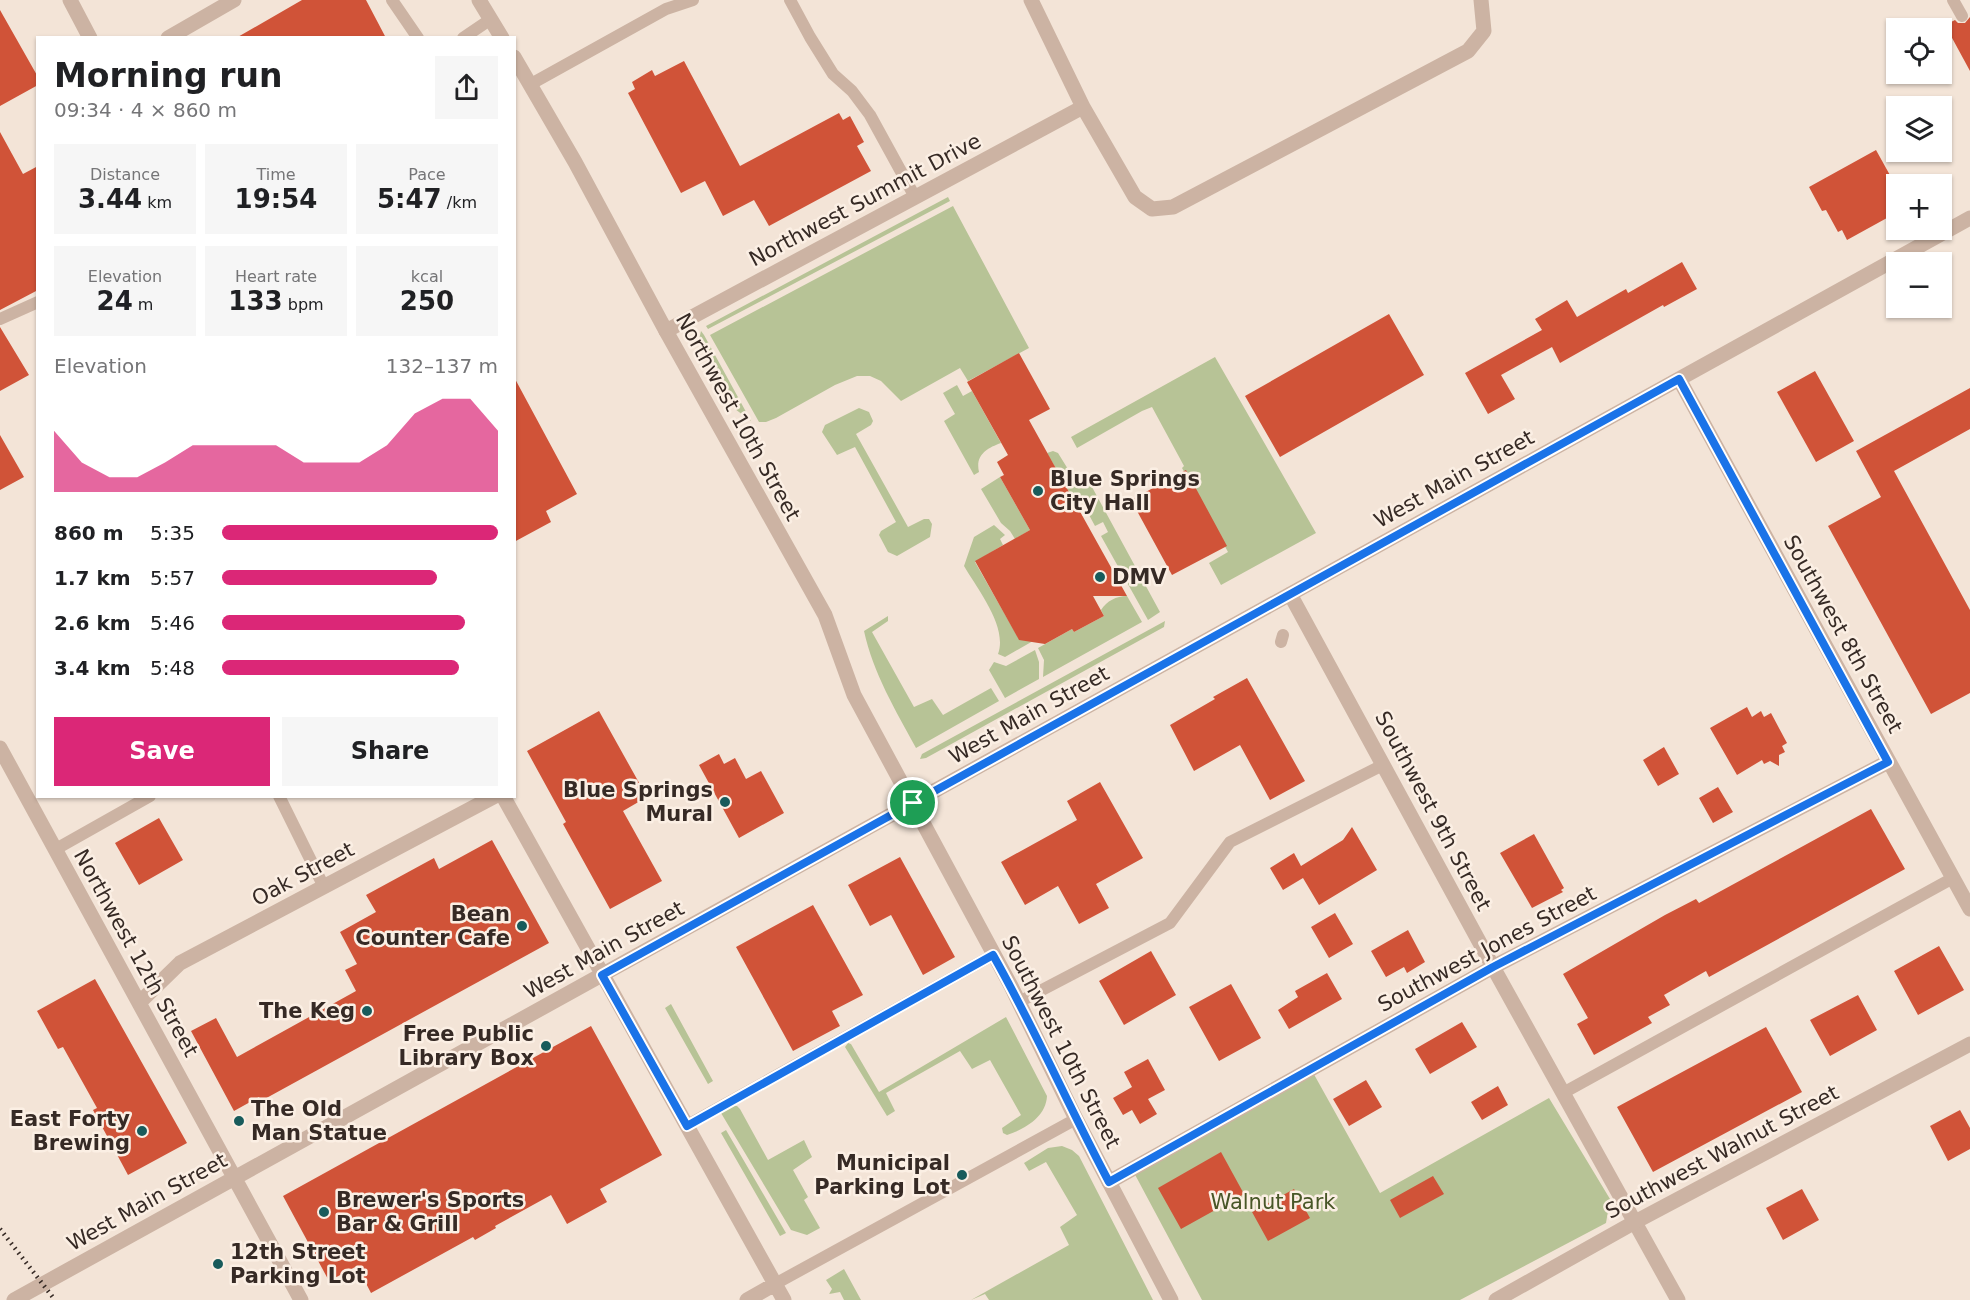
<!DOCTYPE html>
<meta charset="utf-8">
<style>
body{margin:0;font-family:"DejaVu Sans",sans-serif;background:#f6f6f6;color:#202124;height:100vh;display:flex;flex-direction:column;font-size:22px;white-space:nowrap}
*{box-sizing:border-box;margin:0}
p{font-size:20px;color:#757577}
.icon{flex:none;width:33px;height:33px;fill:none;stroke:currentColor;stroke-width:2;stroke-linecap:round;stroke-linejoin:round}
.map{position:relative;flex:1;overflow:hidden}
.sheet{position:absolute;left:36px;top:36px;width:480px;height:762px;display:flex;flex-direction:column;background:#fff;border-radius:0px;box-shadow:0 2px 4px #0004}
.sheet>*{flex:none}
.controls{position:absolute;left:1886px;top:18px;display:grid;gap:12px}
.controls a{display:grid;place-items:center;width:66px;height:66px;border-radius:0px;background:#fff;box-shadow:0 2px 4px #0004;font-size:30px}
.pin{position:absolute;display:grid;place-items:center;width:51px;height:51px;color:#fff;margin:-26px;border:3px solid #fff;border-radius:50%;box-shadow:0 2px 6px #0007}
.round{display:grid;place-items:center;flex:none;width:63px;height:63px;border-radius:0px;background:#f6f6f6}
.headline{display:flex;align-items:center;justify-content:space-between;height:102px;padding:0 18px}
h1{font-size:33px;font-weight:700;line-height:45px}
.metrics{display:grid;grid-template-columns:repeat(3,1fr);gap:9px;height:102px;padding:6px 18px}
.metrics div{display:grid;align-content:center;border-radius:0px;background:#f6f6f6;text-align:center}
.metrics b{font-size:26px;font-weight:700}
.metrics small{font-size:16px;font-weight:400}
.metrics p{font-size:16px}
.chart{height:168px;padding:12px 18px}
.chart p{display:flex;justify-content:space-between}
.chart svg{width:100%;height:108px;margin-top:6px;fill:#db2777;opacity:.7}
.cta{display:flex;gap:12px;margin-top:auto;padding:12px 18px}
.cta a{flex:1;height:69px;border-radius:0px;background:#db2777;color:#fff;font-size:24px;font-weight:700;line-height:69px;text-align:center}
.cta a+a{background:#f6f6f6;color:#202124}
ul{padding:0 18px;list-style:none;font-size:20px}
li{display:grid;grid-template-columns:96px 72px 1fr;align-items:center;height:45px}
li i{height:15px;border-radius:8px;background:#db2777}
.map>svg:first-child{display:block}
.green{fill:#b7c396}
.building{fill:#d05338}
.lines{fill:none;stroke-linecap:round;stroke-linejoin:round}
.service{stroke:#ccb3a3;stroke-width:12}
.minor{stroke:#ccb3a3;stroke-width:15}
.tertiary{stroke:#ccb3a3;stroke-width:15}
.rail{stroke:#362a25;stroke-width:4.5;stroke-dasharray:1.5 4.5;stroke-linecap:butt}
.route-casing{stroke:#fff;stroke-width:12}
.route{stroke:#1a73e8;stroke-width:8}
.poi-dot{fill:#185b5b;stroke:#fbefe4;stroke-width:2}
.labels{text-anchor:middle;dominant-baseline:central;stroke-width:5;stroke-linejoin:round;paint-order:stroke}
.street-label{font-size:21px;fill:#362a25;stroke:#fbefe4}
.poi-label{font-size:21px;font-weight:bold;fill:#362a25;stroke:#fbefe4;text-anchor:end}
.park-label{font-size:21px;fill:#485627;stroke:#fbefe4}
</style>
<div class="map">
<svg width="1970" height="1300" viewBox="0 0 1970 1300">
<rect width="100%" height="100%" fill="#f3e4d7"/>
<path class="green" d="M948 197 950 201 708 329 706 326Z
M953 206 1029 348 968 381 960 368 901 401 881 381 870 376H857L835 385 776 418 766 422H759L710 335Z
M701 331 704 335 751 421 735 409 701 348 699 340Z
M1215 357 1316 533 1221 585 1209 563 1228 552 1182 468 1184 466 1152 407 1142 411 1077 448 1071 437Z
M957 385 963 396 972 391 1001 443C987 448 975 455 979 472L974 475 944 421 955 414 943 393Z
M859 408 869 412 873 421 871 425 856 434 908 527 924 519H929L932 524 930 537 897 556 888 552 879 535 881 531 896 522 855 447 837 455 822 432 825 425Z
M1053 451 1058 453 1071 474 1081 477 1086 476 1160 612 1148 620 1101 536 1108 532 1103 522 1095 526 1082 502 1076 504 1047 453Z
M1000 477 1030 530 1015 539 1010 531 1001 523 981 489Z
M994 525 1005 535 1000 539 1003 545 975 562 1019 639 1073 618 1005 657 998 654C1008 627 978 590 964 566L974 537Z
M1127 596 1142 622 1043 677 1044 660 1038 648 1072 629 1074 632 1104 616 1101 610C1107 601 1116 596 1127 596Z
M888 616V621L872 632 914 707 932 699 943 715 991 688 999 701 916 748C896 711 873 673 864 631Z
M1165 621 1164 627 926 758 920 759 922 754Z
M1035 650 1039 662V679L1005 698 989 670 994 662 1006 666Z
M671 1004 713 1081 708 1084 665 1008Z
M1006 1017 1047 1096C1046 1117 1025 1129 1007 1135L1003 1133 1002 1128 1021 1115 990 1060 972 1069 960 1051 886 1093 895 1111 887 1116 845 1047 848 1043 851 1044 879 1092Z
M1311 1069 1380 1193 1549 1098 1610 1199 1606 1223 1460 1300H1202L1132 1169Z
M733 1106H737L740 1109 768 1160 804 1140 812 1157 793 1170 808 1197 804 1200 820 1228 807 1235 791 1230 721 1113Z
M726 1130 786 1233 780 1236 721 1133Z
M1062 1146 1072 1150 1079 1156 1153 1300H989L985 1294 971 1300 1069 1245 1060 1227 1077 1215 1046 1162 1029 1171 1024 1163 1048 1148Z
M844 1269 861 1300H844L840 1292 829 1294 832 1289 826 1280Z"/>
<path class="building" d="M302 0H366L386 38H236Z
M0 10 38 77V85L0 106Z
M1970 17V71L1945 25 1955 20 1958 23H1965Z
M684 61 740 166 839 113 843 120 850 116 864 142 857 146 871 171 769 226 754 200 723 216 705 181 681 193 628 93 635 89 632 82 652 70 655 76Z
M0 132 23 174 38 166V290L0 310Z
M1876 150 1896 186V213L1847 240 1842 230 1838 232 1826 210 1822 211 1809 187Z
M1682 262 1697 289 1664 307 1663 305 1560 363 1552 347 1501 375 1515 399 1488 414 1465 373 1542 330 1535 319 1567 300 1577 317 1626 289 1628 293Z
M1389 314 1424 375 1280 457 1245 396Z
M0 327 29 375 0 391Z
M1019 353 1050 409 1029 420 1127 596H1093L1104 616 1074 632 1072 629 1045 644 1019 640 975 561 1030 530 1000 477 1004 475 997 462 1008 455 967 382Z
M1815 371 1854 441 1816 462 1777 392Z
M514 377 577 494 546 511 551 522 514 542Z
M1970 388V429L1894 471 1970 610V693L1931 714 1828 526 1881 497 1856 451Z
M0 435 24 477 0 490Z
M1186 470 1227 546 1172 575 1131 500Z
M1247 678 1305 781 1270 800 1240 745 1194 771 1170 725 1215 699 1213 697Z
M1747 707 1752 717 1761 711 1764 717 1771 713 1787 743 1782 746 1785 752 1779 755V766L1770 761 1764 764 1762 760 1737 775 1710 728Z
M599 711 647 797 623 811 662 881 610 909 563 824 566 822 527 751Z
M1664 747 1679 774 1658 786 1643 760Z
M719 754 724 764 735 758 746 779 761 771 784 813 739 838 699 765Z
M1100 782 1143 858 1096 884 1109 908 1079 924 1058 886 1025 905 1001 862 1077 820 1067 801Z
M1718 787 1733 812 1713 823 1699 798Z
M1871 809 1905 869 1709 977 1706 971 1664 995 1670 1005 1648 1017 1652 1023 1594 1055 1577 1024 1588 1018 1563 974 1665 915 1696 899 1699 903Z
M159 818 183 860 139 885 115 843Z
M1352 827 1377 870 1319 905 1303 878 1283 890 1270 868 1294 853 1301 866 1343 840Z
M1534 834 1564 888 1561 890 1563 892 1532 908 1500 853Z
M492 840 549 943 261 1101 259 1097 234 1111 191 1031 216 1018 237 1057 356 991 345 970 357 964 340 932 376 912 366 895 434 858 439 869Z
M900 857 955 957 923 975 891 915 870 926 848 885Z
M813 905 863 995 832 1011 840 1026 793 1051 736 947Z
M1335 913 1353 944 1329 958 1311 927Z
M1408 930 1425 962 1407 973 1404 967 1386 977 1371 951Z
M1939 946 1964 990 1918 1015 1894 971Z
M1151 951 1176 995 1124 1025 1099 981Z
M1327 973 1342 999 1289 1029 1278 1010 1298 997 1295 991Z
M95 979 187 1143 128 1175 93 1110 97 1108 63 1047 58 1049 37 1011Z
M1231 984 1261 1038 1219 1061 1189 1007Z
M1858 995 1877 1030 1830 1056 1810 1020Z
M1462 1022 1477 1047 1430 1074 1415 1049Z
M591 1026 662 1155 600 1189 607 1202 567 1224 551 1195 495 1226 496 1228 475 1240 473 1237 371 1293 357 1266 329 1281 283 1196Z
M1766 1027 1802 1092 1653 1172 1617 1107Z
M1148 1059 1165 1090 1148 1099 1157 1114 1140 1124 1132 1110 1123 1115 1113 1098 1132 1087 1124 1072Z
M1366 1080 1382 1107 1349 1126 1333 1099Z
M1498 1086 1508 1105 1482 1120 1471 1102Z
M1960 1110 1970 1128V1149L1948 1161 1930 1126Z
M1221 1152 1244 1194 1181 1229 1158 1188Z
M1433 1176 1444 1194 1400 1218 1390 1200Z
M1294 1189 1310 1218 1268 1241 1252 1212Z
M1802 1189 1819 1220 1783 1240 1766 1208Z"/>
<g class="lines">
<path class="service" d="M392 0 418 38
M790 0 810 37 833 74 852 91 870 115 915 197
M1953 0 1962 16
M463 38 491 19
M531 84 666 9 693 0
M0 319 38 302
M1281 642 1283 635
M279 796 324 887
M56 849 150 796
M1019 1002 1170 923 1230 842 1383 765
M1563 1093 1953 878
M686 1126 993 955
M775 1284 1076 1119"/>
<path class="minor" d="M70 0 90 38
M1031 0 1083 107 1135 197 1152 209 1173 207 1468 51 1484 31 1481 0
M168 38 234 0
M666 331 1083 107
M1679 379 1970 909
M1290 594 1493 967 1678 1300
M0 748 301 1300
M503 796 784 1300
M140 1002 180 963 495 796
M1109 1182 1493 967 1888 762
M14 1300 1970 218
M747 1300 775 1284"/>
<path class="tertiary" d="M479 0 502 38
M514 57 575 162 666 331 825 615 854 695 1011 986 1076 1119 1171 1300
M1496 1300 1635 1222 1970 1044"/>
<path class="rail" d="M0 1229 55 1300"/>
</g>
<g class="lines">
<g class="route-casing">
<path id="route" d="M1679 379 1888 762 1493 967 1109 1182C1069 1107 1035 1029 993 955L687 1126 602 975Z"/>
</g>
<use href="#route" class="route"/>
</g>
<g class="poi-dot">
<circle cx="1038" cy="491" r="6"/>
<circle cx="1100" cy="577" r="6"/>
<circle cx="725" cy="802" r="6"/>
<circle cx="522" cy="926" r="6"/>
<circle cx="367" cy="1011" r="6"/>
<circle cx="546" cy="1046" r="6"/>
<circle cx="239" cy="1121" r="6"/>
<circle cx="142" cy="1131" r="6"/>
<circle cx="962" cy="1175" r="6"/>
<circle cx="324" cy="1212" r="6"/>
<circle cx="218" cy="1264" r="6"/>
</g>
<g class="labels">
<g class="street-label">
<text transform="translate(865 200) rotate(-28)">Northwest Summit Drive</text>
<text transform="translate(738 417) rotate(61)">Northwest 10th Street</text>
<text transform="translate(1454 479) rotate(-29)">West Main Street</text>
<text transform="translate(1843 634) rotate(61)">Southwest 8th Street</text>
<text transform="translate(1029 715) rotate(-29)">West Main Street</text>
<text transform="translate(1433 811) rotate(62)">Southwest 9th Street</text>
<text transform="translate(303 874) rotate(-28)">Oak Street</text>
<text transform="translate(1487 949) rotate(-28)">Southwest Jones Street</text>
<text transform="translate(604 950) rotate(-29)">West Main Street</text>
<text transform="translate(136 953) rotate(61)">Northwest 12th Street</text>
<text transform="translate(1061 1042) rotate(63)">Southwest 10th Street</text>
<text transform="translate(1722 1152) rotate(-28)">Southwest Walnut Street</text>
<text transform="translate(147 1202) rotate(-29)">West Main Street</text>
</g>
<g class="poi-label">
<text x="1050" y="479" text-anchor="start">Blue Springs<tspan x="1050" dy="24">City Hall</tspan></text>
<text x="1112" y="577" text-anchor="start">DMV</text>
<text x="713" y="790">Blue Springs<tspan x="713" dy="24">Mural</tspan></text>
<text x="510" y="914">Bean<tspan x="510" dy="24">Counter Cafe</tspan></text>
<text x="355" y="1011">The Keg</text>
<text x="534" y="1034">Free Public<tspan x="534" dy="24">Library Box</tspan></text>
<text x="251" y="1109" text-anchor="start">The Old<tspan x="251" dy="24">Man Statue</tspan></text>
<text x="130" y="1119">East Forty<tspan x="130" dy="24">Brewing</tspan></text>
<text x="950" y="1163">Municipal<tspan x="950" dy="24">Parking Lot</tspan></text>
<text x="336" y="1200" text-anchor="start">Brewer's Sports<tspan x="336" dy="24">Bar &amp; Grill</tspan></text>
<text x="230" y="1252" text-anchor="start">12th Street<tspan x="230" dy="24">Parking Lot</tspan></text>
</g>
<g class="park-label">
<text x="1273" y="1202">Walnut Park</text>
</g>
</g>
</svg>
<div class="controls">
<a><svg class="icon" aria-label="locate" viewBox="0 0 24 24"><circle cx="12" cy="12" r="6"/><path d="M12 2v4M12 18v4M2 12h4M18 12h4"/></svg></a>
<a><svg class="icon" aria-label="layers" viewBox="0 0 24 24"><path d="M12 4l9 5-9 5-9-5zM3 14l9 5 9-5"/></svg></a>
<a>+</a>
<a>−</a>
</div>
<div class="pin" style="left:913px;top:803px;background:#1e9e55"><svg class="icon" aria-label="arrive" viewBox="0 0 24 24"><path d="M6 21V4h12l-3 4 3 4H6"/></svg></div>
<section class="sheet">
<div class="headline"><div><h1>Morning run</h1><p>09:34 · 4 × 860 m</p></div><a class="round"><svg class="icon" aria-label="share" viewBox="0 0 24 24"><path d="M12 15V3M7 8l5-5 5 5M5 13v7h14v-7"/></svg></a></div>
<div class="metrics">
<div><p>Distance</p><b>3.44<small> km</small></b></div>
<div><p>Time</p><b>19:54</b></div>
<div><p>Pace</p><b>5:47<small> /km</small></b></div>
</div>
<div class="metrics">
<div><p>Elevation</p><b>24<small> m</small></b></div>
<div><p>Heart rate</p><b>133<small> bpm</small></b></div>
<div><p>kcal</p><b>250</b></div>
</div>
<div class="chart"><p><span>Elevation</span>132–137 m</p>
<svg viewBox="0 0 160 44" preserveAspectRatio="none"><path d="M0 44V19L10 32L20 38L30 38L40 32L50 25L60 25L70 25L80 25L90 32L100 32L110 32L120 25L130 12L140 6L150 6L160 19V44z"/></svg>
</div>
<ul>
<li><b>860 m</b>5:35<i style="width:100%"></i></li>
<li><b>1.7 km</b>5:57<i style="width:78%"></i></li>
<li><b>2.6 km</b>5:46<i style="width:88%"></i></li>
<li><b>3.4 km</b>5:48<i style="width:86%"></i></li>
</ul>
<div class="cta"><a>Save</a><a>Share</a></div>
</section>
</div>
